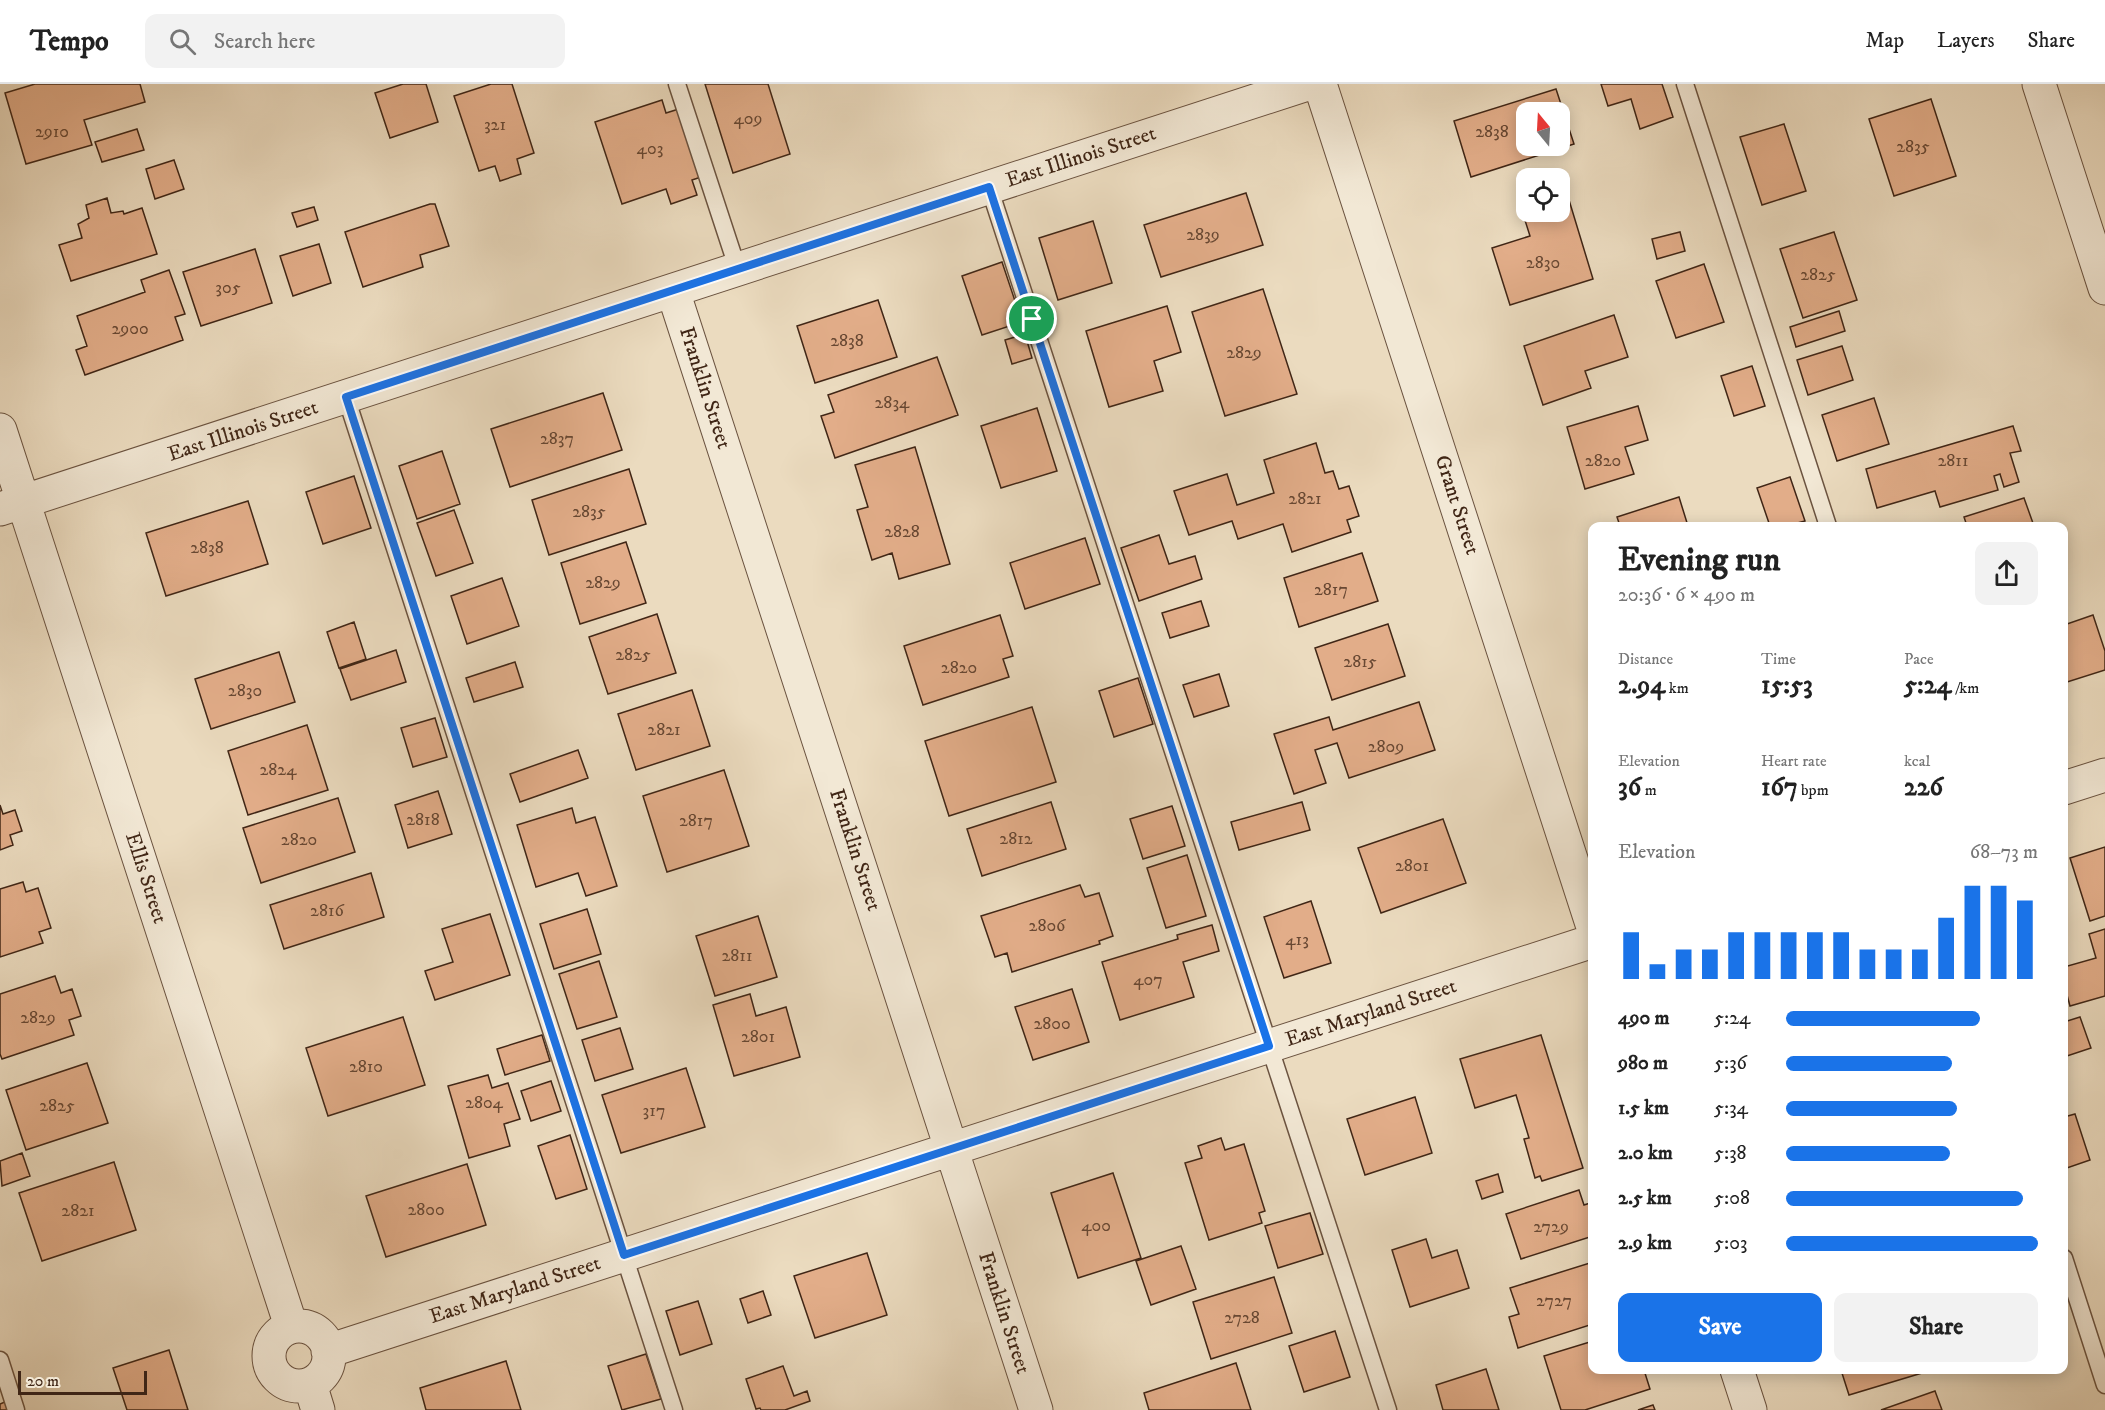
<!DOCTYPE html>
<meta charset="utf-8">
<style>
body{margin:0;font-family:"IM FELL DW Pica",serif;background:#f2f2f2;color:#222;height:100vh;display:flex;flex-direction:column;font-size:22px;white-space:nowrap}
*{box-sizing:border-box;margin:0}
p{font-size:20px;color:#767676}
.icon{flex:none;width:33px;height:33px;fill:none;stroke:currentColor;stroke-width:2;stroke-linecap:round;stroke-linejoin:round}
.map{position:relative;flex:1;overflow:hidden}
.panel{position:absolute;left:1588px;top:438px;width:480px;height:852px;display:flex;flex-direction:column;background:#fff;border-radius:12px;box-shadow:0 3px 15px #0003}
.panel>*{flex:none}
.needle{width:39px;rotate:342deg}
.fabs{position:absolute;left:1516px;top:18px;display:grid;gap:12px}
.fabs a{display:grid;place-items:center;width:54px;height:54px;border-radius:12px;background:#fff;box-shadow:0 3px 15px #0003;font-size:30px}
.scale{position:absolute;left:18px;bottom:15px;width:129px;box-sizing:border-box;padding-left:6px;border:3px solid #402616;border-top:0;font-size:16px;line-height:21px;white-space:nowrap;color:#402616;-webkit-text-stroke:4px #f2e8d5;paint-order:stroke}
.pin{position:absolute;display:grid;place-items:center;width:51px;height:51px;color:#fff;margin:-26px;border:3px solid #fff;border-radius:50%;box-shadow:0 2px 6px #0007}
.round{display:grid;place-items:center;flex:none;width:63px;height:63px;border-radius:12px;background:#f2f2f2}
.headline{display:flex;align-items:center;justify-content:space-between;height:102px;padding:0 30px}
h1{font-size:33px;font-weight:700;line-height:45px}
.metrics{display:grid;grid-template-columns:repeat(3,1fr);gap:9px;height:102px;padding:6px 30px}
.metrics div{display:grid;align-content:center}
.metrics b{font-size:26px;font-weight:700}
.metrics small{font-size:16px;font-weight:400}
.metrics p{font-size:16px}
.chart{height:168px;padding:12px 30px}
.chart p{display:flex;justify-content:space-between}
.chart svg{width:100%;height:108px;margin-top:6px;stroke:#1a73e8;stroke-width:6}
.primary-button{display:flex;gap:12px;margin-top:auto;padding:12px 30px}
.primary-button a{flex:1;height:69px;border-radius:12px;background:#1a73e8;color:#fff;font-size:24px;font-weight:700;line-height:69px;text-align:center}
.primary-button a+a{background:#f2f2f2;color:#222}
ul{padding:0 30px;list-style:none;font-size:20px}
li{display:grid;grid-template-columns:96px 72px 1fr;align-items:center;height:45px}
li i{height:15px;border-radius:8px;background:#1a73e8}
header{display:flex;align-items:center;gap:36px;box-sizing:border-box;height:84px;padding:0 30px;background:#fff;border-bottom:2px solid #e0e0e0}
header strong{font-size:28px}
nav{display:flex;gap:33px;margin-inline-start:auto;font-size:21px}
.search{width:420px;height:54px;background:#f2f2f2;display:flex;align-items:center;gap:15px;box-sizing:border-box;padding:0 21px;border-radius:12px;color:#767676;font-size:22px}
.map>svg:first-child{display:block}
.building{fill:#e2ad89;stroke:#402616;stroke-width:1.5;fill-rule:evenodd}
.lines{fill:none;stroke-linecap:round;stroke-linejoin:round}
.lane-casing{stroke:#6b5340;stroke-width:19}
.street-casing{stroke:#6b5340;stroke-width:35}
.lane{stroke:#f2e8d5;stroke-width:16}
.street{stroke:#f2e8d5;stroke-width:33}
.route-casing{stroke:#fff;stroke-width:12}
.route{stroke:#1a73e8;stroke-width:8}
.labels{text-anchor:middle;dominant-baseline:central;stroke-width:4.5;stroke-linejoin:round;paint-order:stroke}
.number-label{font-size:18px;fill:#684833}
.street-label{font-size:21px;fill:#402616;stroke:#f2e8d5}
</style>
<header>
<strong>Tempo</strong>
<div class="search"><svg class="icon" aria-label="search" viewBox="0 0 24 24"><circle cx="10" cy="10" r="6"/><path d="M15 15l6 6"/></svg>Search here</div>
<nav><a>Map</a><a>Layers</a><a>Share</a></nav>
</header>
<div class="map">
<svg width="2105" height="1326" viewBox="0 0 2105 1326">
<rect width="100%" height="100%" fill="#ebdbbf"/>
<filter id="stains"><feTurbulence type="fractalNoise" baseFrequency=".00333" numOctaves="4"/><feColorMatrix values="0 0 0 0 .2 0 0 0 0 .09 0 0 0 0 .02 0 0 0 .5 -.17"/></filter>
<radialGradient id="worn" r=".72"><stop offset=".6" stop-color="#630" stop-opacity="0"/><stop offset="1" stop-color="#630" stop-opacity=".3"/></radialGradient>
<path class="building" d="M35 0H140L145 18 84 36 92 61 26 80 5 9Z
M403 0H426L438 38 390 54 375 9Z
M491 0H512L534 69 517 75 521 90 500 97 495 82 479 87 454 12Z
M705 0H768L790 70 733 89Z
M1601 0H1662L1673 33 1640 45 1631 15 1608 22Z
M1556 5 1574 60 1471 93 1454 37ZM1527 28H1560V62H1527Z
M1931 15 1956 92 1894 112 1869 35Z
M662 16 666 29 682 24 704 92 692 96 697 111 671 120 666 105 622 120 595 38Z
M1784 40 1806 107 1762 121 1740 53Z
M137 45 144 66 102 78 95 58Z
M174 76 184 105 155 115 146 85Z
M1246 109 1263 161 1161 193 1144 141Z
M107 114 111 129 123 127 124 130 142 124 157 170 71 197 59 161 82 154 78 140 89 134 86 121Z
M1569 116 1593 195 1510 221 1492 164 1530 152 1523 130 1532 128H1560V119Z
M430 120H435L449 162 420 171 423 183 363 203 345 148Z
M314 123 318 136 297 143 292 129Z
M1093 137 1112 199 1058 216 1039 154Z
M1680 148 1685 167 1657 175 1652 155Z
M1834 148 1857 216 1803 234 1780 165Z
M319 160 331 199 293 212 280 172Z
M255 165 272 219 201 242 183 188Z
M1002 178 1022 238 982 251 962 192Z
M1704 180 1724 238 1676 254 1656 197Z
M169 186 185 230 175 233 183 256 85 291 76 266 87 262 77 232 145 208 141 196Z
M1263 205 1297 310 1225 332 1192 228Z
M878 216 897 273 815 299 797 242Z
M1167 222 1181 268 1154 277 1163 307 1109 323 1086 247Z
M1839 227 1845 247 1796 263 1790 243Z
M1614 231 1628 273 1585 287 1591 304 1543 321 1524 262Z
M1025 250 1032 274 1012 280 1005 256Z
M1842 262 1853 296 1808 311 1797 276Z
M937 273 958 331 835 374 821 332 834 328 828 311Z
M1752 282 1765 322 1734 332 1721 292Z
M603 309 622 366 510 403 491 345Z
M1874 314 1889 360 1837 377 1822 331Z
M1638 322 1648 356 1625 363 1634 390 1585 405 1567 343Z
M1037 324 1057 387 1001 404 981 342Z
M2013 342 2021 367 2010 369 2019 398 2004 403 2000 390 1994 392 1998 406 1940 423 1935 407 1877 424 1866 385Z
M1316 359 1325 389 1333 387 1339 405 1349 402 1359 432 1347 436 1351 448 1292 468 1283 440 1238 455 1232 437 1189 451 1174 407 1227 390 1237 421 1274 409 1264 376Z
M915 363 950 480 899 495 892 469 872 476 857 426 868 423 855 381Z
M442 367 460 420 417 435 399 382Z
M629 385 646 440 549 471 532 416Z
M354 392 371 444 323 460 306 408Z
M1790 393 1805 437 1786 442H1770L1757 404Z
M1679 413 1688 442H1620L1617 433Z
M2024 414 2034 442H1967L1964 433Z
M248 417 268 480 166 512 146 449Z
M454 426 473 479 436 492 417 439Z
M1159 451 1169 480 1195 472 1202 495 1139 517 1121 464Z
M1085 454 1100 500 1025 525 1010 479Z
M626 458 646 519 580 540 561 479Z
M1362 469 1378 517 1299 543 1284 494Z
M502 494 519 542 467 560 451 512Z
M1201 517 1209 542 1170 554 1162 529Z
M657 530 676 589 608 610 589 553Z
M1000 531 1013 572 1003 575 1009 593 923 621 904 562Z
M2093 531 2105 567V586L2064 599V541Z
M354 538 366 575 339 584 327 548Z
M1388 540 1405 592 1332 616 1315 564Z
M396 566 406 598 351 616 340 585Z
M279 568 295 618 211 645 195 595Z
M515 578 523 603 474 618 466 594Z
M1219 590 1229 622 1194 633 1183 601Z
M1138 594 1153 640 1114 653 1099 607Z
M692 606 710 662 636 686 618 630Z
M1419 618 1435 666 1349 694 1337 659 1315 666 1326 699 1294 710 1274 650 1329 633 1333 646Z
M1032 623 1056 698 949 732 925 657Z
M435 634 447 673 413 683 401 644Z
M307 641 328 706 248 731 228 667Z
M578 666 588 694 520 718 510 690Z
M724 686 749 762 667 788 643 712Z
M438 707 452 750 408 764 395 721Z
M338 714 355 768 261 799 243 744Z
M1051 718 1066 765 982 792 967 745Z
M1302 718 1310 746 1239 766 1231 738Z
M0 721 3 730 15 726 22 747 10 751 13 761 0 766Z
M1172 722 1185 762 1143 775 1130 735Z
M572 724 576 739 595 733 617 802 586 812 578 789 536 803 517 741Z
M1443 735 1466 799 1381 829 1358 764Z
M2105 763V832L2090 837 2070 774Z
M1187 771 1206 832 1166 844 1147 784Z
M371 789 384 833 284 865 270 821Z
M23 798 26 808 38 804 51 844 39 848 43 859 0 873V805Z
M1080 801 1085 813 1099 809 1113 852 1099 857 1100 860 1012 888 1007 869 995 873 981 832Z
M1311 817 1331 879 1284 894 1264 833Z
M587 825 601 870 554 885 540 840Z
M490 830 510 891 435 916 425 887 453 878 442 845Z
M758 832 777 893 715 912 696 852Z
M1212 841 1219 867 1183 878 1194 913 1120 936 1102 878 1178 855 1177 851Z
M2105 845V912L2070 922 2064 900V883L2096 874 2089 850Z
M599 877 617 933 577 945 559 890Z
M55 892 61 909 72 905 81 932 69 936 74 951 2 975 0 970V910Z
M1072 905 1089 958 1033 976 1015 923Z
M750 910 756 932 786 923 800 973 734 992 713 921Z
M403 933 425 1001 328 1032 306 964Z
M2080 933 2091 964 2064 973V938Z
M620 944 633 985 595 997 582 956Z
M542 951 550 977 505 991 497 965Z
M1541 951 1583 1084 1542 1097 1540 1092 1535 1094 1524 1055 1529 1054 1516 1011 1475 1024 1460 975Z
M87 979 108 1039 26 1066 6 1006Z
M686 984 705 1043 621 1069 602 1011Z
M488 991 492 1004 508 999 520 1035 504 1040 510 1062 469 1074 448 1002Z
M551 997 561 1027 531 1037 521 1007Z
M1415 1013 1432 1069 1365 1091 1347 1035Z
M2075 1030 2090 1076 2064 1085V1033Z
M570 1051 587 1105 556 1115 538 1062Z
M1221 1054 1225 1066 1244 1060 1265 1127 1259 1129 1262 1139 1209 1156 1185 1079 1202 1074 1198 1062Z
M22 1069 30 1092 2 1102 0 1077Z
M114 1078 136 1146 42 1177 19 1109Z
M467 1080 486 1141 386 1173 366 1112Z
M1113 1089 1141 1174 1078 1194 1051 1109Z
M1498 1090 1503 1108 1482 1115 1476 1097Z
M1579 1106 1584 1121 1593 1118V1136L1589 1137 1593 1152 1521 1175 1506 1130Z
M1310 1129 1323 1170 1278 1184 1265 1142Z
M1426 1155 1432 1174 1457 1166 1469 1204 1410 1223 1392 1166Z
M1181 1162 1196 1205 1151 1221 1136 1177Z
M867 1169 887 1231 815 1254 794 1192Z
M1593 1178V1240L1518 1264 1509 1233 1519 1230 1510 1204Z
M1274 1193 1292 1249 1211 1275 1193 1218Z
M763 1207 771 1231 748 1239 740 1215Z
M698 1217 712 1260 680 1271 666 1227Z
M1335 1247 1350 1293 1304 1308 1289 1262Z
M1593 1257V1286H1644L1650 1305 1585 1326H1561L1544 1272Z
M169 1266 188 1326H127L113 1284Z
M646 1270 661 1315 622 1326 608 1282Z
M506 1277 521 1326H426L420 1304Z
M1236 1279 1251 1326H1149L1144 1309Z
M783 1282 794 1312 807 1307 810 1317 785 1326H761L760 1324 756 1325 746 1295Z
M1486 1285 1499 1326H1443L1436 1301Z
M1841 1286H1932L1849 1311Z
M1935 1307 1942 1326H1881Z
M7 1317 10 1326H0V1320Z
M1653 1321 1655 1326H1638Z"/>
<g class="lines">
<g class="lane-casing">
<path id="lane" d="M677 0 738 186
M1685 0 1828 442
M989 103 1388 1326
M346 313 674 1326
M2064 1174 2105 1301
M0 1276 16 1326"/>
</g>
<g class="street-casing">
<path id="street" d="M1320 0 1593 843
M2039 0 2105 204
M673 207 1036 1326
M0 346 291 1242
M0 425 1307 0
M2064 704 2105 691
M269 1272a30 30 0 1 1 60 0a30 30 0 1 1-60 0Z
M328 1267 1593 857
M1737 1286 1750 1326
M310 1300 318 1326"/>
</g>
<use href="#lane" class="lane"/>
<use href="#street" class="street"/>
</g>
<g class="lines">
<g class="route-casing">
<path id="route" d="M989 103 1269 962 624 1171 346 313Z"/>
</g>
<use href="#route" class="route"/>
</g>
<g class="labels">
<g class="number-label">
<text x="748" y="35">409</text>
<text x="495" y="41">321</text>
<text x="52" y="48">2910</text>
<text x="1492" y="48">2838</text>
<text x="1913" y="63">2835</text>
<text x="650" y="65">403</text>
<text x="1203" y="151">2839</text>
<text x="1543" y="179">2830</text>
<text x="1818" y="191">2825</text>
<text x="228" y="204">305</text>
<text x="130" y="245">2900</text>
<text x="847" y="257">2838</text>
<text x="1244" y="269">2829</text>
<text x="892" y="319">2834</text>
<text x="557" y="355">2837</text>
<text x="1603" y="377">2820</text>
<text x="1953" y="377">2811</text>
<text x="1305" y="415">2821</text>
<text x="589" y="428">2835</text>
<text x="902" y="448">2828</text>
<text x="207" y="464">2838</text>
<text x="603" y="499">2829</text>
<text x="1331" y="506">2817</text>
<text x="633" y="571">2825</text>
<text x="1360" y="578">2815</text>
<text x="959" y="584">2820</text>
<text x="245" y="607">2830</text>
<text x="664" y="646">2821</text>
<text x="1386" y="663">2809</text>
<text x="278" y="686">2824</text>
<text x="423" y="736">2818</text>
<text x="696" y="737">2817</text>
<text x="1016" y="755">2812</text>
<text x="299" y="756">2820</text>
<text x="1412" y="782">2801</text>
<text x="327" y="827">2816</text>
<text x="1047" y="842">2806</text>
<text x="1297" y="856">413</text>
<text x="737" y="872">2811</text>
<text x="1148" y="896">407</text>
<text x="38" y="934">2829</text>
<text x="1052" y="940">2800</text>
<text x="758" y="953">2801</text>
<text x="366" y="983">2810</text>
<text x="484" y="1019">2804</text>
<text x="57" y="1022">2825</text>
<text x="654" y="1027">317</text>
<text x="426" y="1126">2800</text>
<text x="78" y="1127">2821</text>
<text x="1096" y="1142">400</text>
<text x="1551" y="1143">2729</text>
<text x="1554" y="1217">2727</text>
<text x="1242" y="1234">2728</text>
</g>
<g class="street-label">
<text transform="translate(1081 73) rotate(-18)">East Illinois Street</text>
<text transform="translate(705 304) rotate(72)">Franklin Street</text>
<text transform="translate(243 347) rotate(-18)">East Illinois Street</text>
<text transform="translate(1457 421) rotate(72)">Grant Street</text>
<text transform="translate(855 766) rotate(72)">Franklin Street</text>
<text transform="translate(146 794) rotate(72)">Ellis Street</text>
<text transform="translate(1371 929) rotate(-18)">East Maryland Street</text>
<text transform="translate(515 1206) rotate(-18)">East Maryland Street</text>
<text transform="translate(1004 1229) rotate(72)">Franklin Street</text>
</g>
</g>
<rect width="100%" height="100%" filter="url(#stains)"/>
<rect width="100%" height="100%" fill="url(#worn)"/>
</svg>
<div class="fabs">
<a><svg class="needle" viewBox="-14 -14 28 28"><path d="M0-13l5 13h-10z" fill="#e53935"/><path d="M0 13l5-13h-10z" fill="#767676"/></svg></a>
<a><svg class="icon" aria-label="locate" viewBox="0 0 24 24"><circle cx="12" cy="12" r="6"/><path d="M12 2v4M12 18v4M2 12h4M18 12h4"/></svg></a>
</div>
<div class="scale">20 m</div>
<div class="pin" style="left:1032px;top:235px;background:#1e9e55"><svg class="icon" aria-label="arrive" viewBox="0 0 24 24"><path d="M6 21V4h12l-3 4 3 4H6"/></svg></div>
<section class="panel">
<div class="headline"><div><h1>Evening run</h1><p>20:36 · 6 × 490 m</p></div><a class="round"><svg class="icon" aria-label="share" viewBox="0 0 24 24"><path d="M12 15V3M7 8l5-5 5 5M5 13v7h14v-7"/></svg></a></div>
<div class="metrics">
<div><p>Distance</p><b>2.94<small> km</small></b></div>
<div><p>Time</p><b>15:53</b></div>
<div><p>Pace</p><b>5:24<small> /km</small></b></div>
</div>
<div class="metrics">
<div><p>Elevation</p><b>36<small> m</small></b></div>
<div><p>Heart rate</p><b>167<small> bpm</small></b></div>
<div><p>kcal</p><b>226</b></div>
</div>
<div class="chart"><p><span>Elevation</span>68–73 m</p>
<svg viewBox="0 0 160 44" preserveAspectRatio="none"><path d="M5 44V25M15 44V38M25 44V32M35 44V32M45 44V25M55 44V25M65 44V25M75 44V25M85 44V25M95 44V32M105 44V32M115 44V32M125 44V19M135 44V6M145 44V6M155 44V12"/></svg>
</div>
<ul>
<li><b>490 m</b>5:24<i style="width:77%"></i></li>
<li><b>980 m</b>5:36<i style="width:66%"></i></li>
<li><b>1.5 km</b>5:34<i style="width:68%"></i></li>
<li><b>2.0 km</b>5:38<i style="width:65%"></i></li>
<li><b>2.5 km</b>5:08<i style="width:94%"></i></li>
<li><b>2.9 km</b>5:03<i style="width:100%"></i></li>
</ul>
<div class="primary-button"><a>Save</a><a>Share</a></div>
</section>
</div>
